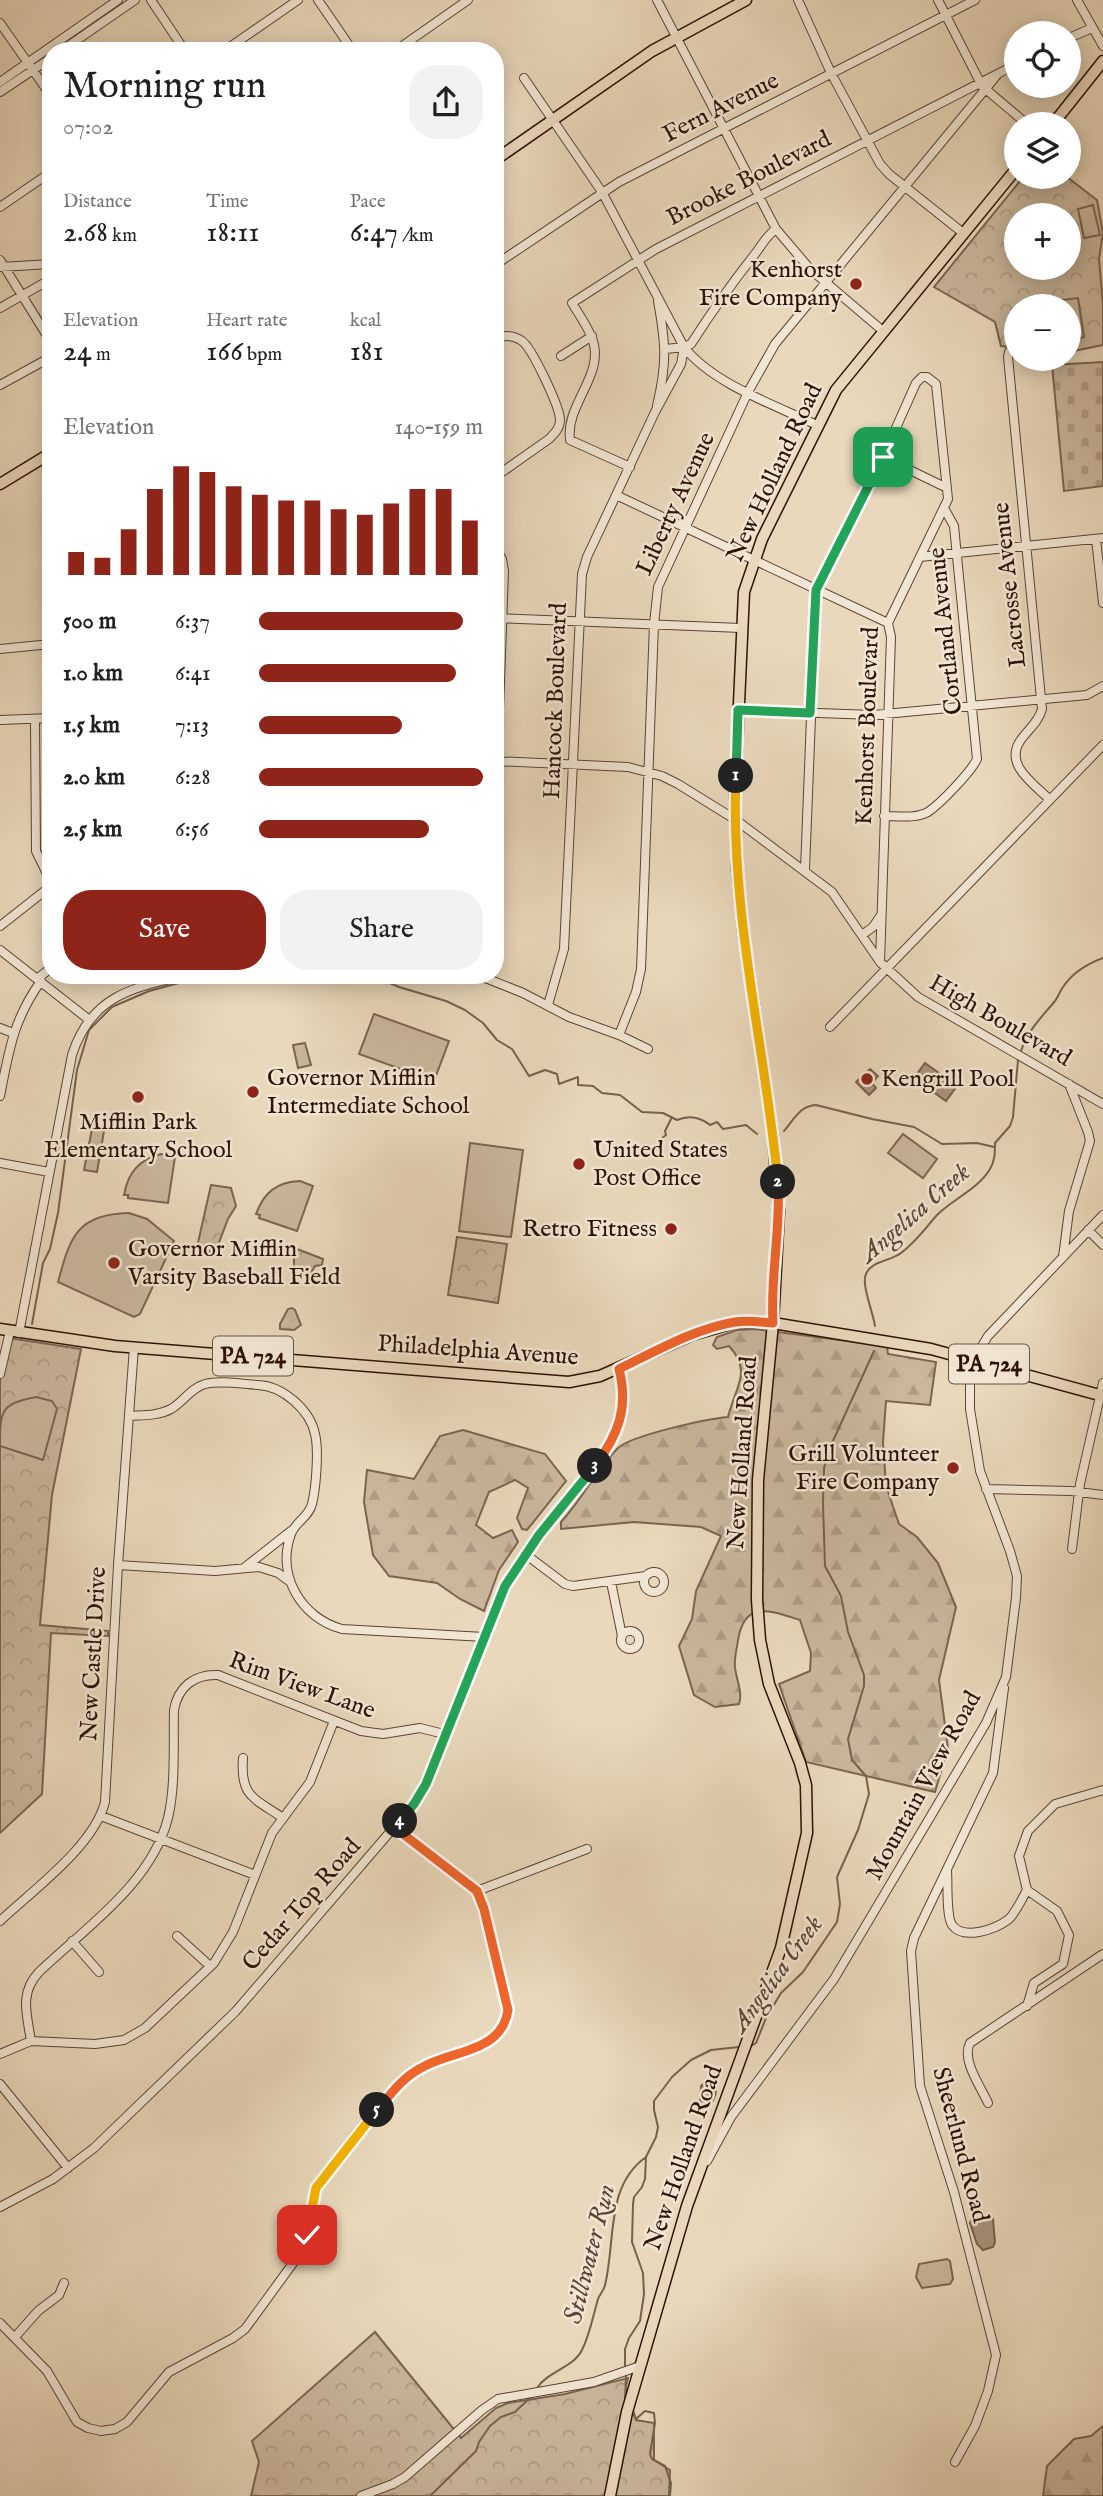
<!DOCTYPE html>
<meta charset="utf-8">
<style>
body{margin:0;font-family:"IM FELL English",serif;background:#f2f2f2;color:#202124;height:100vh;display:flex;flex-direction:column;font-size:26px;white-space:nowrap}
*{box-sizing:border-box;margin:0}
p{font-size:23px;color:#757577}
.icon{flex:none;width:38px;height:38px;fill:none;stroke:currentColor;stroke-width:2;stroke-linecap:round;stroke-linejoin:round}
.map{position:relative;flex:1;overflow:hidden}
.side{position:absolute;left:42px;top:42px;width:462px;height:942px;display:flex;flex-direction:column;background:#fff;border-radius:28px;box-shadow:0 4px 18px #0003}
.side>*{flex:none}
.tools{position:absolute;left:1004px;top:21px;display:grid;gap:14px}
.tools a{display:grid;place-items:center;width:77px;height:77px;border-radius:50%;background:#fff;box-shadow:0 4px 18px #0003;font-size:35px}
.pin{position:absolute;display:grid;place-items:center;width:60px;height:60px;color:#fff;margin:-30px;border-radius:14px;box-shadow:0 4px 10px #0006}
.km{position:absolute;width:35px;height:35px;margin:-18px;border-radius:50%;background:#222;color:#fff;font-size:19px;line-height:35px;text-align:center}
.round{display:grid;place-items:center;flex:none;width:74px;height:74px;border-radius:28px;background:#f2f2f2}
.overview{display:flex;align-items:center;justify-content:space-between;height:119px;padding:0 21px}
h1{font-size:38px;font-weight:600;line-height:52px}
.figures{display:grid;grid-template-columns:repeat(3,1fr);gap:10px;height:119px;padding:7px 21px}
.figures div{display:grid;align-content:center}
.figures b{font-size:30px;font-weight:600}
.figures small{font-size:19px;font-weight:400}
.figures p{font-size:19px}
.chart{height:196px;padding:14px 21px}
.chart p{display:flex;justify-content:space-between}
.chart svg{width:100%;height:126px;margin-top:7px;stroke:#8f2418;stroke-width:6}
.button{display:flex;gap:14px;margin-top:auto;padding:14px 21px}
.button a{flex:1;height:80px;border-radius:28px;background:#8f2418;color:#fff;font-size:28px;font-weight:600;line-height:80px;text-align:center}
.button a+a{background:#f2f2f2;color:#202124}
ul{padding:0 21px;list-style:none;font-size:23px}
li{display:grid;grid-template-columns:112px 84px 1fr;align-items:center;height:52px}
li i{height:18px;border-radius:9px;background:#8f2418}
.map>svg:first-child{display:block}
.forest{fill:url(#forest-firs);stroke:#7c6452;stroke-width:2}
.cemetery{fill:url(#cemetery-stones);stroke:#7c6452;stroke-width:2}
.park{fill:url(#park-crowns);stroke:#7c6452;stroke-width:2;fill-rule:evenodd}
.pitch{fill:#c9b69c;stroke:#7c6452;stroke-width:2}
.water{fill:#a9947e;stroke:#78604e;stroke-width:2}
.lines{fill:none;stroke-linecap:round;stroke-linejoin:round}
.stream{stroke:#78604e;stroke-width:2}
.minor-casing{stroke:#5d4334;stroke-width:10}
.major-casing{stroke:#2e1107;stroke-width:13}
.minor{stroke:#f1e6d3;stroke-width:8}
.major{stroke:#e9d8bb;stroke-width:10}
.split-1-casing{stroke:#fff;stroke-width:14}
.split-2-casing{stroke:#fff;stroke-width:14}
.split-3-casing{stroke:#fff;stroke-width:14}
.split-4-casing{stroke:#fff;stroke-width:14}
.split-5-casing{stroke:#fff;stroke-width:14}
.split-6-casing{stroke:#fff;stroke-width:14}
.split-1{stroke:#22a559;stroke-width:9}
.split-2{stroke:#f5b400;stroke-width:9}
.split-3{stroke:#f0652b;stroke-width:9}
.split-4{stroke:#22a559;stroke-width:9}
.split-5{stroke:#f0652b;stroke-width:9}
.split-6{stroke:#f5b400;stroke-width:9}
.poi-dot{fill:#8f2418;stroke:#f1e6d3;stroke-width:2.5}
.labels{text-anchor:middle;dominant-baseline:central;stroke-width:5;stroke-linejoin:round;paint-order:stroke}
.shield{fill:#f1e6d3;stroke:#685144;stroke-width:2}
.shield-label{font-size:23px;font-weight:bold;fill:#2e1107}
.street-label{font-size:24px;fill:#2e1107;stroke:#f1e6d3}
.poi-label{font-size:24px;fill:#2e1107;stroke:#f1e6d3;text-anchor:start}
.water-label{font-size:26px;font-style:italic;fill:#5f4537;stroke:#f1e6d3}
</style>
<div class="map">
<svg width="1103" height="2496" viewBox="0 0 1103 2496">
<defs>
<pattern id="forest-firs" width="22" height="20" patternUnits="userSpaceOnUse" patternTransform="scale(1.75)"><rect width="22" height="20" fill="#c9b69c"/><path d="M5 1l3.5 6h-7zM16 11l3.5 6h-7z" fill="#ad9b85"/></pattern>
<pattern id="cemetery-stones" width="16" height="16" patternUnits="userSpaceOnUse" patternTransform="scale(1.75)"><rect width="16" height="16" fill="#c9b69c"/><path d="M2 7V4a2 2 0 0 1 4 0v3zM10 15v-3a2 2 0 0 1 4 0v3z" fill="#ad9b85"/></pattern>
<pattern id="park-crowns" width="20" height="18" patternUnits="userSpaceOnUse" patternTransform="scale(1.75)"><rect width="20" height="18" fill="#c9b69c"/><path d="M2 6a3 3 0 1 1 6 0M12 15a3 3 0 1 1 6 0" fill="none" stroke="#ad9b85"/></pattern>
</defs>
<rect width="100%" height="100%" fill="#e9d8bb"/>
<filter id="stains"><feTurbulence type="fractalNoise" baseFrequency=".00286" numOctaves="4"/><feColorMatrix values="0 0 0 0 .2 0 0 0 0 .09 0 0 0 0 .02 0 0 0 .5 -.17"/></filter>
<radialGradient id="worn" r=".72"><stop offset=".6" stop-color="#630" stop-opacity="0"/><stop offset="1" stop-color="#630" stop-opacity=".3"/></radialGradient>
<path class="forest" d="M755 1329 887 1346 888 1354 936 1362 930 1405 886 1401 883 1442 886 1486 899 1524 917 1537 938 1563 956 1607 939 1680 948 1748 935 1792 806 1762 779 1684 810 1671 811 1653 800 1620C771 1611 745 1599 738 1640 737 1648 734 1658 735 1667 736 1679 743 1692 739 1704L715 1707 694 1695 679 1646 692 1619 696 1591 721 1536 701 1527 634 1522 561 1529V1522C582 1499 597 1469 618 1448 632 1435 707 1419 728 1417 735 1387 753 1372 729 1346L717 1349 713 1345 717 1337 737 1330Z
M463 1430 545 1454 566 1481 527 1530 522 1529 517 1518 528 1488 515 1480 489 1492 476 1525 493 1538 512 1530 518 1542 499 1570 484 1611 460 1599 437 1583 389 1576 373 1555 364 1502 367 1470 414 1479 440 1436Z
M1103 2426V2496H1043L1047 2466 1074 2439 1091 2436Z"/>
<path class="cemetery" d="M1103 362V486L1064 491 1052 365Z"/>
<path class="park" d="M1040 177H1067L1097 200 1103 233 1099 259 1103 304V345L1069 352V306H1017V348L1001 346 995 322 934 287 1020 181ZM1017 215H1069V268H1017Z
M92 1129 104 1131 97 1172 84 1170Z
M211 1185 231 1188 236 1206 228 1219 215 1253 197 1247Z
M457 1237 507 1244 498 1303 448 1295Z
M297 1249 323 1259 322 1265 315 1266 311 1273 294 1267V1256Z
M292 1308 295 1310 301 1325 294 1330 280 1329V1324L288 1309Z
M9 1338 81 1349 52 1495 40 1625 108 1631V1636L51 1633 42 1794 0 1833V1374Z
M375 2332 461 2438 496 2408 508 2403 565 2394 628 2378 626 2387 636 2420 654 2423V2460L670 2470 669 2496H251L259 2462 252 2441Z"/>
<path class="pitch" d="M1093 205 1100 235 1084 238 1078 209Z
M1078 298 1084 337 1069 341V306H1035L1036 303Z
M374 1014 449 1041 434 1081 359 1054Z
M305 1043 311 1065 298 1068 293 1045Z
M903 1134 937 1159 923 1178 888 1153Z
M470 1143 523 1150 511 1237 459 1231Z
M161 1154 175 1157 168 1203 128 1198V1195H124C128 1172 139 1160 161 1154Z
M300 1181 313 1186 297 1231 259 1218 260 1215 256 1214C264 1192 277 1182 300 1181Z
M129 1213 147 1219 174 1241 140 1314 134 1317 58 1282C70 1238 76 1214 129 1213Z
M36 1397 52 1401 57 1409 43 1460 0 1446C0 1411 0 1404 36 1397Z
M947 2259 950 2261 953 2279 950 2284 922 2288 916 2277 919 2264Z"/>
<path class="water" d="M925 1063 957 1086 946 1101 914 1078Z
M870 1069 878 1076 872 1083 876 1088 869 1095 856 1082Z
M713 2079 716 2083C717 2094 714 2104 703 2108L700 2104 701 2086 708 2080Z
M988 2215 993 2219 995 2242 993 2247 983 2250 977 2244 970 2223 971 2220Z"/>
<g class="lines">
<path class="stream" d="M371 975 399 987 446 1001 465 1010 483 1023 497 1040 512 1049 529 1076 545 1070 557 1074 559 1084 578 1077V1085L593 1086 602 1093 620 1095 642 1112 663 1113 677 1120C689 1115 700 1117 710 1125L717 1122 723 1129 746 1125 757 1134
M1021 1051C1028 1030 1041 1018 1055 1001 1058 997 1060 991 1063 987 1073 972 1087 964 1103 958
M784 1131C794 1120 799 1106 816 1105L872 1119 914 1127 942 1144 977 1143 994 1147
M656 1150 662 1142V1138L666 1135 665 1131 671 1119
M32 1324 43 1263 50 1249 58 1213 77 1070 89 1030 112 1007 149 991 209 975
M875 1326C873 1312 861 1284 866 1274 871 1261 891 1261 901 1253 916 1242 926 1227 938 1214 955 1198 978 1189 990 1169 995 1161 995 1152 995 1143L1010 1126 1013 1117 1018 1060
M751 2046 756 2043 766 2018 781 1993 803 1972 837 1922 840 1904 837 1877 858 1830 869 1794 866 1776 852 1760 848 1739 864 1686V1675L848 1632 841 1596 825 1566 823 1504 824 1468 832 1443 874 1351
M625 2368V2349L629 2338 640 2321 644 2294 643 2273 632 2242 633 2204 634 2197 642 2187 645 2179 646 2157 656 2137 658 2127 654 2110V2101L672 2077 691 2060 711 2050 739 2047
M537 2388C548 2371 573 2368 582 2350 590 2334 593 2316 598 2299 600 2294 604 2290 605 2285 616 2241 605 2186 646 2157
M625 2400 626 2376
M632 2411 636 2419 645 2411 654 2413 655 2423 650 2454 652 2459 665 2466 671 2483 670 2496
M430 2496 476 2451 479 2442 490 2426 501 2417 515 2412 531 2397"/>
<g class="minor-casing">
<path id="minor" d="M151 0 185 51
M318 0 353 51
M657 0 776 229 810 269 883 331
M798 0 831 73 880 164 889 174 963 233
M938 0 982 86 1027 124
M1077 0 1103 46
M0 23 51 96
M1069 38 1092 28
M61 51 135 0
M224 51 298 0
M395 51 468 0
M524 78 602 192 684 347 681 364 655 412 587 557 582 574 564 949 548 1005
M0 82 118 0
M0 92 51 58
M0 207 51 172
M0 260 51 342
M495 265 619 182 975 0
M0 267 51 264
M0 308 51 279
M495 338C504 335 514 335 522 341 532 348 560 407 560 420 560 428 555 433 549 439L495 477
M684 347C713 384 775 405 817 425
M666 349 684 347 691 344C711 313 732 283 755 254 762 245 766 236 776 229
M1017 352H1009L1008 357 1042 709C1039 721 1030 728 1023 737 1001 763 1033 783 1050 800
M561 356 592 336
M0 385 51 357
M657 406C667 363 666 345 658 301
M883 457 947 488
M630 467 570 440C565 403 608 373 591 336 586 324 578 313 572 303L656 249 1017 64
M616 495 888 623
M1096 539 1103 603
M495 547 502 559 504 571 495 819
M920 557 1103 538
M495 618 741 628
M0 649 51 644
M738 710 874 715 1087 695 1103 686
M35 719 36 851 51 882
M0 720 51 718
M495 761 628 767 662 776 678 784 736 820 832 892 880 962 918 997 1103 1104
M884 816C898 816 915 819 928 812 940 804 971 772 977 759L954 526 944 508
M805 870 816 590 883 457 916 383 922 377H927L936 384 948 499 888 623 891 637 880 962
M0 926 51 886
M862 935 873 927 881 915
M0 950 88 1019
M478 975 523 993 569 1017 619 1035 648 1049
M38 978 51 968
M830 1027 1103 745
M0 1028 13 1033
M619 1035 636 992 641 969 654 624 658 587 748 392 775 344 997 75
M0 1096C9 1051 13 1020 41 981
M0 1163 49 1172
M1088 1230 1103 1245
M1063 1257 1069 1211 1090 1141 1088 1132 1069 1084
M19 1333 72 1055C91 995 134 987 188 975
M0 1374 10 1331
M129 1416C142 1415 158 1416 171 1409 183 1402 191 1388 205 1384 221 1380 242 1384 258 1385 283 1386 310 1410 315 1434 319 1450 316 1488 312 1504 309 1517 295 1522 291 1534 276 1575 301 1618 342 1629L484 1637
M986 1489 1071 1491 1103 1495
M1072 1549 1080 1484 1103 1383
M525 1554 565 1584 573 1586 646 1576
M118 1565 215 1571 259 1567 278 1573 289 1581
M244 1568 291 1531
M644 1582a10 10 0 1 1 20 0a10 10 0 1 1-20 0Z
M611 1582 622 1636
M621 1640a9 9 0 1 1 18 0a9 9 0 1 1-18 0Z
M243 1758C240 1797 254 1798 283 1818
M101 1816 255 1875
M394 1827 477 1891 587 1849
M947 1870C948 1883 946 1916 952 1925 964 1941 996 1929 1009 1919 1016 1912 1022 1899 1027 1890L1019 1856 1028 1831 1055 1804 1103 1790
M1027 1890 1057 1911 1069 1935 1063 1964 1034 1983 1027 2006
M0 1921C33 1890 94 1846 105 1802L118 1565 134 1347
M177 1936 210 1966
M72 1941 99 1972
M31 2041C27 2015 19 1993 39 1972 85 1928 152 1883 168 1818 176 1784 173 1745 174 1710 178 1687 194 1674 218 1675L361 1731 383 1734 420 1728 444 1734
M0 2054 31 2041 95 2044 124 2040 145 2028 214 1963 233 1932 272 1833 310 1782 334 1721
M0 2084 68 2168
M988 2103C981 2087 961 2060 970 2043L1103 1954
M707 2161 731 2117 834 1979 986 1723 1006 1677 1016 1598 1017 1576 1010 1551 980 1471 970 1409V1383L974 1359 988 1336 1103 1215
M0 2207 53 2179 94 2148 236 2011 414 1804 426 1784 505 1586 539 1534 579 1487 616 1434 623 1398 619 1369
M0 2323 47 2371 77 2422 88 2428 101 2431 115 2429 127 2422 169 2372 233 2338 245 2329 304 2248 314 2194 319 2183C344 2151 387 2086 421 2067 453 2050 510 2052 508 2003L477 1891
M15 2337 38 2311 59 2295 64 2283
M955 2462 975 2426 988 2391 996 2355 954 2192 920 2086 911 1951 914 1938 993 1773 1004 1688
M361 2496 393 2484 405 2477 482 2410 498 2399 594 2382 640 2366"/>
</g>
<g class="major-casing">
<path id="major" d="M1053 124 1103 61
M495 160 652 51 746 0
M0 484 51 453
M0 1329 115 1346 569 1382 600 1376 692 1335 737 1322 773 1323 931 1349 1103 1396
M610 2496 627 2412 687 2206 781 1948 807 1833 806 1785 800 1763 769 1684 760 1640 757 1600 758 1480 773 1323 779 1212 773 1136 743 930 737 869 735 793 744 592 762 539 836 390 1017 168"/>
</g>
<use href="#minor" class="minor"/>
<use href="#major" class="major"/>
</g>
<g class="lines">
<g class="split-1-casing">
<path id="split-1" d="M736 776 738 710 810 713 816 590 883 457"/>
</g>
<g class="split-2-casing">
<path id="split-2" d="M736 776C730 913 765 1046 778 1182"/>
</g>
<g class="split-3-casing">
<path id="split-3" d="M595 1466C618 1435 629 1408 619 1369 656 1351 694 1329 735 1322 747 1320 761 1322 773 1323 770 1276 781 1230 778 1182"/>
</g>
<g class="split-4-casing">
<path id="split-4" d="M400 1821 414 1804 426 1784 505 1586 539 1535 595 1466"/>
</g>
<g class="split-5-casing">
<path id="split-5" d="M377 2110C391 2094 402 2078 421 2068 451 2050 502 2053 508 2010L484 1909 477 1891 394 1827 400 1821"/>
</g>
<g class="split-6-casing">
<path id="split-6" d="M307 2235 316 2188 377 2110"/>
</g>
<use href="#split-1" class="split-1"/>
<use href="#split-2" class="split-2"/>
<use href="#split-3" class="split-3"/>
<use href="#split-4" class="split-4"/>
<use href="#split-5" class="split-5"/>
<use href="#split-6" class="split-6"/>
</g>
<g class="poi-dot">
<circle cx="856" cy="284" r="7"/>
<circle cx="867" cy="1079" r="7"/>
<circle cx="253" cy="1092" r="7"/>
<circle cx="138" cy="1097" r="7"/>
<circle cx="579" cy="1164" r="7"/>
<circle cx="671" cy="1229" r="7"/>
<circle cx="114" cy="1263" r="7"/>
<circle cx="953" cy="1468" r="7"/>
</g>
<g class="labels">
<g class="shield">
<rect x="213" y="1336.5" width="80" height="39" rx="5"/>
<rect x="949" y="1344.5" width="80" height="39" rx="5"/>
</g>
<g class="shield-label">
<text x="253" y="1356">PA 724</text>
<text x="989" y="1364">PA 724</text>
</g>
<g class="street-label">
<text transform="translate(721 108) rotate(-27)">Fern Avenue</text>
<text transform="translate(749 179) rotate(-27)">Brooke Boulevard</text>
<text transform="translate(775 473) rotate(-65)">New Holland Road</text>
<text transform="translate(676 504) rotate(-65)">Liberty Avenue</text>
<text transform="translate(1010 585) rotate(-96)">Lacrosse Avenue</text>
<text transform="translate(946 631) rotate(-96)">Cortland Avenue</text>
<text transform="translate(556 701) rotate(-88)">Hancock Boulevard</text>
<text transform="translate(868 726) rotate(-88)">Kenhorst Boulevard</text>
<text transform="translate(1000 1021) rotate(30)">High Boulevard</text>
<text transform="translate(478 1351) rotate(4)">Philadelphia Avenue</text>
<text transform="translate(743 1453) rotate(-86)">New Holland Road</text>
<text transform="translate(94 1654) rotate(-87)">New Castle Drive</text>
<text transform="translate(302 1686) rotate(20)">Rim View Lane</text>
<text transform="translate(924 1786) rotate(-61)">Mountain View Road</text>
<text transform="translate(302 1905) rotate(-49)">Cedar Top Road</text>
<text transform="translate(960 2145) rotate(75)">Sheerlund Road</text>
<text transform="translate(684 2158) rotate(-71)">New Holland Road</text>
</g>
<g class="poi-label">
<text x="842" y="270" text-anchor="end">Kenhorst<tspan x="842" dy="28">Fire Company</tspan></text>
<text x="267" y="1078">Governor Mifflin<tspan x="267" dy="28">Intermediate School</tspan></text>
<text x="881" y="1079">Kengrill Pool</text>
<text x="138" y="1122" text-anchor="middle">Mifflin Park<tspan x="138" dy="28">Elementary School</tspan></text>
<text x="593" y="1150">United States<tspan x="593" dy="28">Post Office</tspan></text>
<text x="657" y="1229" text-anchor="end">Retro Fitness</text>
<text x="128" y="1249">Governor Mifflin<tspan x="128" dy="28">Varsity Baseball Field</tspan></text>
<text x="939" y="1454" text-anchor="end">Grill Volunteer<tspan x="939" dy="28">Fire Company</tspan></text>
</g>
<g class="water-label">
<text transform="translate(915 1213) rotate(-41)">Angelica Creek</text>
<text transform="translate(777 1974) rotate(-54)">Angelica Creek</text>
<text transform="translate(590 2254) rotate(-76)">Stillwater Run</text>
</g>
</g>
<rect width="100%" height="100%" filter="url(#stains)"/>
<rect width="100%" height="100%" fill="url(#worn)"/>
</svg>
<div class="tools">
<a><svg class="icon" aria-label="locate" viewBox="0 0 24 24"><circle cx="12" cy="12" r="6"/><path d="M12 2v4M12 18v4M2 12h4M18 12h4"/></svg></a>
<a><svg class="icon" aria-label="layers" viewBox="0 0 24 24"><path d="M12 4l9 5-9 5-9-5zM3 14l9 5 9-5"/></svg></a>
<a>+</a>
<a>−</a>
</div>
<div class="pin" style="left:883px;top:457px;background:#1e9e55"><svg class="icon" aria-label="arrive" viewBox="0 0 24 24"><path d="M6 21V4h12l-3 4 3 4H6"/></svg></div>
<div class="pin" style="left:307px;top:2235px;background:#d93025"><svg class="icon" aria-label="check" viewBox="0 0 24 24"><path d="M5 12l5 5 9-10"/></svg></div>
<b class="km" style="left:736px;top:776px">1</b>
<b class="km" style="left:778px;top:1182px">2</b>
<b class="km" style="left:595px;top:1466px">3</b>
<b class="km" style="left:400px;top:1821px">4</b>
<b class="km" style="left:377px;top:2110px">5</b>
<section class="side">
<div class="overview"><div><h1>Morning run</h1><p>07:02</p></div><a class="round"><svg class="icon" aria-label="share" viewBox="0 0 24 24"><path d="M12 15V3M7 8l5-5 5 5M5 13v7h14v-7"/></svg></a></div>
<div class="figures">
<div><p>Distance</p><b>2.68<small> km</small></b></div>
<div><p>Time</p><b>18:11</b></div>
<div><p>Pace</p><b>6:47<small> /km</small></b></div>
</div>
<div class="figures">
<div><p>Elevation</p><b>24<small> m</small></b></div>
<div><p>Heart rate</p><b>166<small> bpm</small></b></div>
<div><p>kcal</p><b>181</b></div>
</div>
<div class="chart"><p><span>Elevation</span>140–159 m</p>
<svg viewBox="0 0 160 44" preserveAspectRatio="none"><path d="M5 44V36M15 44V38M25 44V28M35 44V14M45 44V6M55 44V8M65 44V13M75 44V16M85 44V18M95 44V18M105 44V21M115 44V23M125 44V19M135 44V14M145 44V14M155 44V25"/></svg>
</div>
<ul>
<li><b>500 m</b>6:37<i style="width:91%"></i></li>
<li><b>1.0 km</b>6:41<i style="width:88%"></i></li>
<li><b>1.5 km</b>7:13<i style="width:64%"></i></li>
<li><b>2.0 km</b>6:28<i style="width:100%"></i></li>
<li><b>2.5 km</b>6:56<i style="width:76%"></i></li>
</ul>
<div class="button"><a>Save</a><a>Share</a></div>
</section>
</div>
